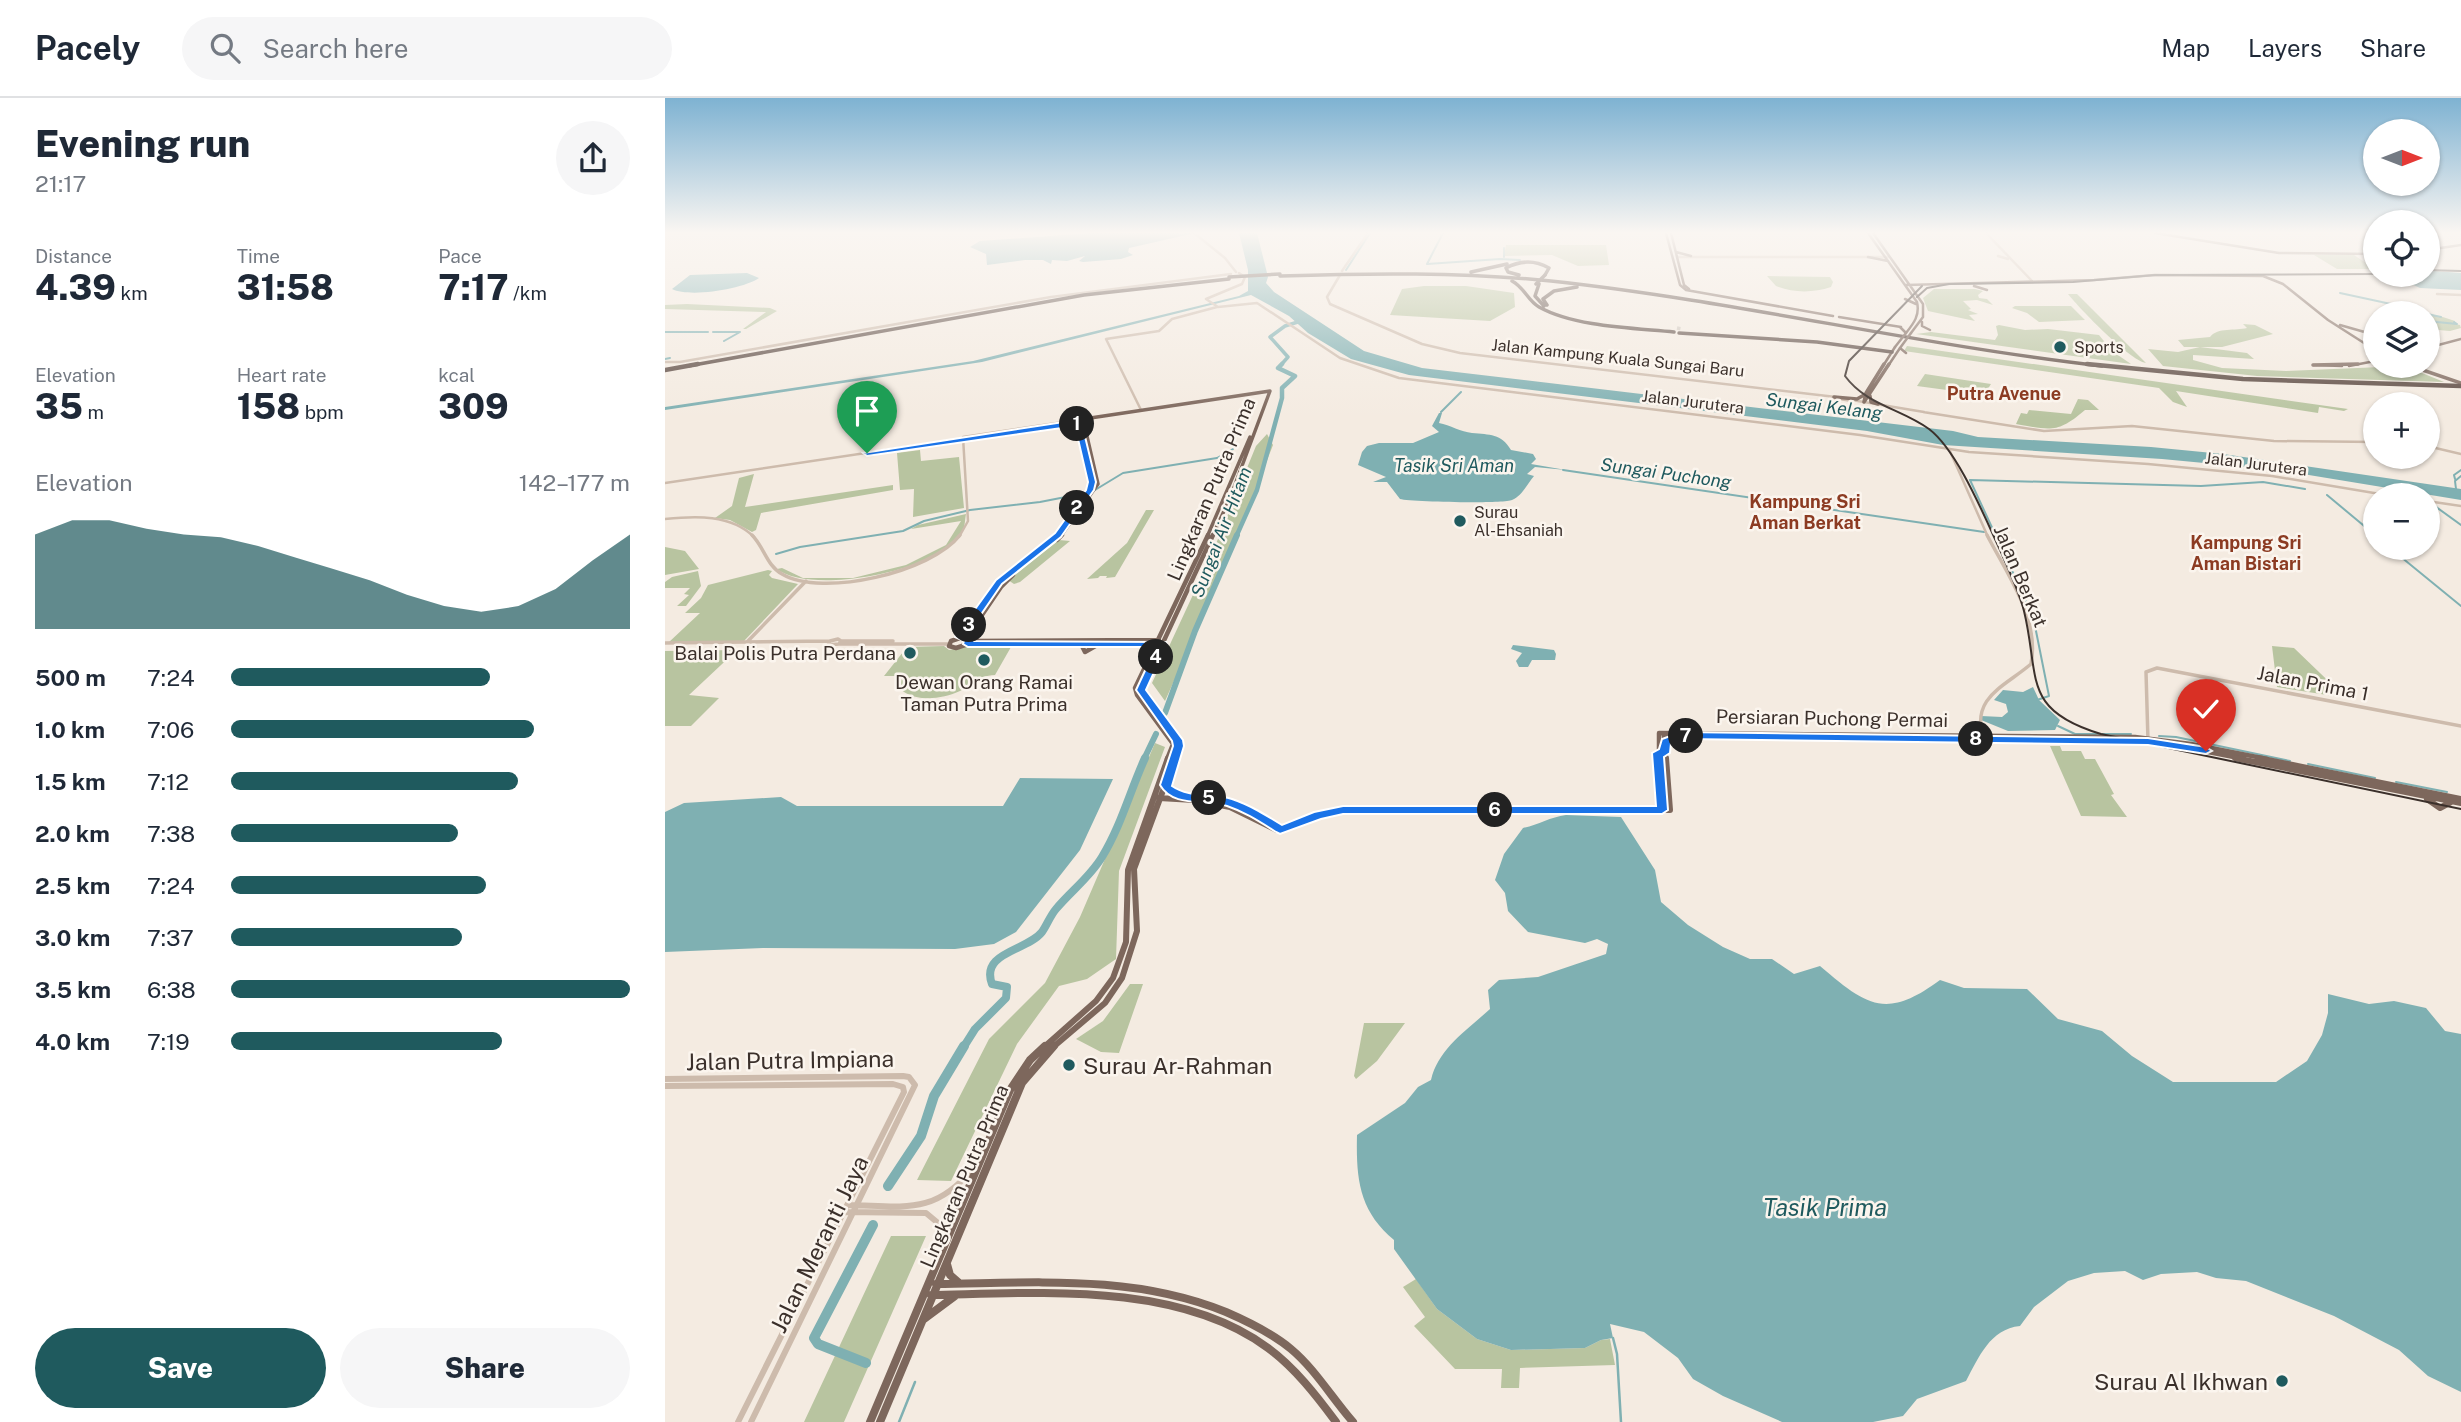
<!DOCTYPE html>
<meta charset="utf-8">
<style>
body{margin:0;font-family:"Public Sans",sans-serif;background:#f6f6f7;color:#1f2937;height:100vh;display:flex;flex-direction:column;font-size:26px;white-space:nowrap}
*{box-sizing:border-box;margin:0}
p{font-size:23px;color:#747a83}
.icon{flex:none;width:38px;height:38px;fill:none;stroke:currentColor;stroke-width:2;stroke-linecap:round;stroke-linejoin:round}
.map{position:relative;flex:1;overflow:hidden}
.drawer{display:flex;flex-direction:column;background:#fff;width:665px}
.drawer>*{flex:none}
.needle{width:46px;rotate:90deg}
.tools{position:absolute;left:1698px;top:21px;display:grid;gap:14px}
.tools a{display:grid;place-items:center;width:77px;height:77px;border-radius:50%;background:#fff;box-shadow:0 2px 5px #0004;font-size:35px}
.pin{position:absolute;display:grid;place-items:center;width:60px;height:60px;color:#fff;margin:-72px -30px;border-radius:50% 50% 50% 0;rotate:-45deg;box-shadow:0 0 7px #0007}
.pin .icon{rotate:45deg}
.km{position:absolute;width:35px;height:35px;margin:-18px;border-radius:50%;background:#222;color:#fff;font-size:19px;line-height:35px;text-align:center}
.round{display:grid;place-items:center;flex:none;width:74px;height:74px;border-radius:37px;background:#f6f6f7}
.head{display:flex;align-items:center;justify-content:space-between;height:119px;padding:0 35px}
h1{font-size:38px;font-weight:800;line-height:52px}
.figures{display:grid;grid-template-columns:repeat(3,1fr);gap:10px;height:119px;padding:7px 35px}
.figures div{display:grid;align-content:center}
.figures b{font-size:35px;font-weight:800}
.figures small{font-size:19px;font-weight:400}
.figures p{font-size:19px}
.chart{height:196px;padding:14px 35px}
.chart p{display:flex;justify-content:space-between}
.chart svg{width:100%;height:126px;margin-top:7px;fill:#1f5a5e;opacity:.7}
.action{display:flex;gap:14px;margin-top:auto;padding:14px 35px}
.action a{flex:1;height:80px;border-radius:42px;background:#1f5a5e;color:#fff;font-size:28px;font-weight:800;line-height:80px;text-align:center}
.action a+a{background:#f6f6f7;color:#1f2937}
ul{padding:0 35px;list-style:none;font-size:23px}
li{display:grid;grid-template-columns:112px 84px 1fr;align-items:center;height:52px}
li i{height:18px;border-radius:9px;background:#1f5a5e}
header{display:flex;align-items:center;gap:42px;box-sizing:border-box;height:98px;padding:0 35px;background:#fff;border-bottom:2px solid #e0e1e3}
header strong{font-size:33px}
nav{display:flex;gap:38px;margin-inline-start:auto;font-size:24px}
.search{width:490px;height:63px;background:#f6f6f7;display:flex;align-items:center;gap:18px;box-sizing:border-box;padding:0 24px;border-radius:38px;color:#747a83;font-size:26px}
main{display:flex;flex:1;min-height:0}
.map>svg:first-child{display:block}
.green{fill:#b8c4a0}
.water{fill:#7fb0b2}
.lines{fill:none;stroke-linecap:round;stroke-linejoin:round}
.stream-far1{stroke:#7fb0b2;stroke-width:2}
.stream{stroke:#7fb0b2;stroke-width:2.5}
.river-far4{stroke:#7fb0b2;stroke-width:3.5}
.river-far3{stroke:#7fb0b2;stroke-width:4.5}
.river-far2{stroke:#7fb0b2;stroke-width:6}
.river-far1{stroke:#7fb0b2;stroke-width:8}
.river{stroke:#7fb0b2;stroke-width:10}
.highway-tunnel{stroke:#cfc6bd;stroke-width:3.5;stroke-dasharray:3.5 2;stroke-linecap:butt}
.minor-far2{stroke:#cdbbac;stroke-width:2.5}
.minor-far1{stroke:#cdbbac;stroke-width:3.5}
.minor{stroke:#cdbbac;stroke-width:6}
.major-far4{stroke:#7d675c;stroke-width:2.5}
.major-far3{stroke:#7d675c;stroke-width:3.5}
.major-far2{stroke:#7d675c;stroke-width:4.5}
.major-far1{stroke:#7d675c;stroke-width:6}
.major{stroke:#7d675c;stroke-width:8}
.highway-far1{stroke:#5c4a42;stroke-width:3.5}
.highway{stroke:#5c4a42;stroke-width:4.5}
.tram{stroke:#3b302b;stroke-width:2}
.major-bridge{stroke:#7d675c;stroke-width:2.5}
.highway-bridge{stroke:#5c4a42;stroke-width:3.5}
.route{fill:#1a73e8;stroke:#fff;stroke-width:2}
.poi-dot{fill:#1f5a5e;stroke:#fbf5ee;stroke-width:2.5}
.labels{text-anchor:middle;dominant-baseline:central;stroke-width:5;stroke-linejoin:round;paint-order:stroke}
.far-poi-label{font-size:16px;fill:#3b302b;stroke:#fbf5ee;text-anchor:start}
.far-street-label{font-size:16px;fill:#3b302b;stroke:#fbf5ee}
.far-neighbourhood-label{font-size:18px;font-weight:bold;fill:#8c3b22;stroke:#fbf5ee}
.far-water-label{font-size:18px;font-style:italic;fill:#1f5a5e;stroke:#fbf5ee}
.street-label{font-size:19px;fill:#3b302b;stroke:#fbf5ee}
.poi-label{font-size:19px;fill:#3b302b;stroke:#fbf5ee;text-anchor:end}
.near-street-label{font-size:23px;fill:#3b302b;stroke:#fbf5ee}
.near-poi-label{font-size:23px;fill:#3b302b;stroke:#fbf5ee;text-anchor:start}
.near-water-label{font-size:24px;font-style:italic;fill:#1f5a5e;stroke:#fbf5ee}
</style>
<header>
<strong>Pacely</strong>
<div class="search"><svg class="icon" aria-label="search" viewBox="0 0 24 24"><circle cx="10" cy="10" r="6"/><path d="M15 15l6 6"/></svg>Search here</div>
<nav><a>Map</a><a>Layers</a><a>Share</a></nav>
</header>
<main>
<section class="drawer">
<div class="head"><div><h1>Evening run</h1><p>21:17</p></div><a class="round"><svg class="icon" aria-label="share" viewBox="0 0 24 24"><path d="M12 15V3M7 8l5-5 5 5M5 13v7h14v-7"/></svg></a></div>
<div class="figures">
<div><p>Distance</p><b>4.39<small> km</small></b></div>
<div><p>Time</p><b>31:58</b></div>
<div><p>Pace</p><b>7:17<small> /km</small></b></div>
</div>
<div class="figures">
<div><p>Elevation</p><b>35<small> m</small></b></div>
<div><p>Heart rate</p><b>158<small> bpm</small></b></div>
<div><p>kcal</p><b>309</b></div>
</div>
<div class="chart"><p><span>Elevation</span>142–177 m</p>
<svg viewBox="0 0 160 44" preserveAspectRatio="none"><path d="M0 44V11L10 6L20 6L30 9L40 11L50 12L60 15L70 19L80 23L90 27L100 32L110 36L120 38L130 36L140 30L150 20L160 11V44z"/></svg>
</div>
<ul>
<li><b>500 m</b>7:24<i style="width:65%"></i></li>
<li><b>1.0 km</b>7:06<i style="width:76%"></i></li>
<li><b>1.5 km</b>7:12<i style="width:72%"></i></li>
<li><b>2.0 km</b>7:38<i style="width:57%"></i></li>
<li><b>2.5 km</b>7:24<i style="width:64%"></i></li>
<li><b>3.0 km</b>7:37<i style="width:58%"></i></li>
<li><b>3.5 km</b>6:38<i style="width:100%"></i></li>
<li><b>4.0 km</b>7:19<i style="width:68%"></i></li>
</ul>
<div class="action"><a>Save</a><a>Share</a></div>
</section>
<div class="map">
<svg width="1796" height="1324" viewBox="0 0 1796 1324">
<rect width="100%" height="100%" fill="#f4ebe1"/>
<path class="green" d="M841 147H941L944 167 913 168 887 157 839 158Z
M1649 157H1689L1710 171H1672Z
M1102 178 1165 179 1168 184 1166 189C1148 195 1128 195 1111 188Z
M759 188H801L849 195 850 209 825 223 725 217 737 191Z
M1269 191H1310L1318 193 1313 197 1314 200 1322 201 1328 207 1312 202 1298 203 1306 211 1303 212 1313 216 1304 217 1310 223 1263 213 1258 200Z
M1403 196H1412L1481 265C1464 262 1415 211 1403 196Z
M22 206 105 210 112 213 81 231H78L101 214 0 211V207Z
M1350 208H1406L1420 222 1374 224 1362 215 1347 210Z
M1740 212C1757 214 1774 217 1790 223V226L1795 227 1796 230 1785 233 1762 231V215L1735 214Z
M1578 226 1590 227 1608 236 1557 249H1519L1513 242 1545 239C1553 229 1570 233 1582 230Z
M1334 227 1360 232 1383 231 1434 237 1447 253 1466 266 1251 236 1266 234 1330 242 1333 237 1331 228Z
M1242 248 1683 311 1679 313 1654 309 1653 315 1511 293 1522 309 1508 304 1494 290 1239 253Z
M1535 249 1582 255 1589 261 1528 257V262L1557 270 1621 273 1740 268 1779 284 1592 278 1498 268 1483 251 1513 254Z
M1260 276 1326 286 1319 297 1252 288Z
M1413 301 1423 302 1434 312H1420C1392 336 1386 332 1351 326L1356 315 1362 316 1364 312 1406 316Z
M602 336 608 347 565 458 500 603 487 585 546 458 591 348Z
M255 352 256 363 294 359 299 410 248 419 249 391 235 392 232 355Z
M89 376 80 409 228 387V392L96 415 91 432 87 434 65 422 50 420 67 408 74 380Z
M481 412H489L450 479 441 480 442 478H435L433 480 422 481 462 445Z
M301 416C300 421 300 428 298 432 280 473 146 498 112 471L117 470 138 480H188L241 467 281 447 296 423 246 431 253 427Z
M394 442 405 443 355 484 349 486 343 482Z
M0 449 20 453 34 471 0 477Z
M103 472 107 473 104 477 107 480 133 486 79 543 3 545 35 515H20L36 500 43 487Z
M33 473 36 488 21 508H12L24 497 19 496 25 490H0V484L7 479Z
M279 548 284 552 305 548 346 549 330 577C311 578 311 585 295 593 277 601 251 605 235 591L237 578H219L242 549Z
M1607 548 1629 550 1681 600 1612 589Z
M72 552 24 597 54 600 26 628H0V553Z
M490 645 500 649 454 773 451 861 422 881 394 888 352 946 286 1083 252 1082 324 941 380 885 415 819Z
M1385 648H1395L1397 653H1416L1420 661H1430L1449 696 1446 697 1462 719 1416 718Z
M465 886H478L454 955 436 954 411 941 438 923Z
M699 925H740L712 963 691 981 689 978Z
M226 1138H261L179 1324H139Z
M751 1181 772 1211 812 1241 846 1252 920 1250 936 1242 945 1241 950 1267 855 1270 854 1290H836L837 1271H790L749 1228 760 1219 738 1189Z"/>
<path class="water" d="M427 135H514L517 138 464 150 463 154 468 157 456 161 418 164 414 163 420 158 402 163 387 162 386 166 378 162H360L322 167 321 156 305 149 315 143Z
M574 135H592L603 179 601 185 609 194 699 253 757 270 1288 333 1313 339 1486 349 1558 356 1796 391V402L1613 372 1497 361 1278 347 1202 333 744 277 686 261 643 235 624 218 586 197 317 264 0 312V309L308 263 574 198 583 193V172Z
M1769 173 1796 175V192L1755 190 1731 179 1762 177V174Z
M82 175 94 180C78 191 25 200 7 191L25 177Z
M774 315H777L774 325C785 327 796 334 807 335 825 337 836 335 846 352L868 356 871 361 866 366 901 372 870 369 862 376 869 378C862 386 857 398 847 402 838 406 746 404 735 401L722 384H708L721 379 693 367 697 354 702 348 714 345H748L774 334 767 328Z
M848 547 889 552 891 556 890 562H867L863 569H854L851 563 857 555 846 551Z
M1368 589 1374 602 1395 622 1390 632 1343 633 1316 622V618L1337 619 1343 614 1341 606 1329 602 1338 592 1358 594Z
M355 680 448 681 415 752 351 834 329 846 290 851 98 850 0 854V714L19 705 116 699 132 708H338Z
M901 717 956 719 990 772 996 804 1023 827 1058 849 1085 861H1107L1129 876 1155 868C1202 908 1221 922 1275 882L1299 890 1362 891 1393 921 1437 933 1467 958 1508 984H1611L1642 963 1657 937 1663 915V896L1704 906 1729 903 1761 910 1780 933 1796 936V1294L1763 1278 1734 1252 1669 1218 1581 1183 1551 1180 1532 1174 1496 1176 1478 1182 1460 1173 1429 1175 1403 1183 1369 1209 1355 1228C1325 1231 1314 1259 1301 1283L1252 1301 1238 1318 1208 1324H1117L1058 1298 1028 1281 1013 1260 979 1234 945 1226 948 1240 936 1242 920 1250 846 1252 812 1241 772 1211 729 1151V1142C694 1113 691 1081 692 1037L740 1005 753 989 766 982C773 951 802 932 825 911L823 892 834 882 873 879 941 856 943 846 932 841 920 845 863 834 843 813 840 795 830 782 839 756 858 730C873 727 885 719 901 717Z"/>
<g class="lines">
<path class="stream-far1" d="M778 135 762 166 835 161 855 162
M516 137 526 135
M839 150V159
M681 172 705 135
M1675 195 1726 206
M1744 212 1776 219
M1762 223 1792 226 1789 224
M0 234H43
M48 234H75L59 243
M0 261 5 260
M776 314 796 294
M898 372 1319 434
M1790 381 1789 377 1796 372
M1791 391 1790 383 1796 378
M430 392 458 375 552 360 568 351
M1662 397 1710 437
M1767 406 1796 427
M1725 450 1796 508
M111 456 135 449 238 433 259 423 305 412 375 404 421 395
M1372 602 1384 598 1368 518 1305 382 1536 388 1598 384 1640 391
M1393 628 1410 636H1466
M1494 638 1511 639 1625 663
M1643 666 1710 680
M1731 684 1782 694"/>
<path class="stream" d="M948 1240 952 1256 956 1324
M234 1324 250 1284"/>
<path class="river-far4" d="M615 268 623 259 605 239 620 228 636 223"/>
<path class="river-far3" d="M571 439 592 392 617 300V290L630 278 613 270 617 266"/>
<path class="river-far2" d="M500 615 530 533 572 437
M479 661 491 636"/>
<path class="river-far1" d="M298 950 310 931 341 900 342 889 327 886C315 854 362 853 377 834 382 827 385 818 391 811 406 793 425 779 437 759 456 728 465 693 480 660"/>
<path class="river" d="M223 1088 256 1038 269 998 299 948
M201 1265 153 1246 149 1240 208 1127"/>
<path class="highway-tunnel" d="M1012 230 1017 231"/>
<path class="minor-far2" d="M529 135 560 160 571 174
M1321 135 1368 184
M1333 158 1343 161
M1012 159H1224
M677 173 703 135
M574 175 580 179 577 186 541 201 553 209 592 205 675 260 734 280 1195 337 1304 354 1483 366 1607 378 1721 397
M675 177 662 199 665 206 757 246 795 255 1171 299
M1772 196 1796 197
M0 264H15L386 199 566 176
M1168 300 1187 303
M1187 302 1259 314
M476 312 441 241 494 233 507 221 552 209
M1258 314 1379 333 1467 328 1609 343 1710 344
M1762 348 1796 356
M1284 351 1323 439
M0 385 301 340
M1762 403 1796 408
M0 421C30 418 66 416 89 439
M294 439 303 423 298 339 412 322"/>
<path class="minor-far1" d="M87 437C99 449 102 468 117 476 157 500 267 474 295 437
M173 541 176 543 174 546 163 547 165 543Z
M83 543 141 483
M176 543H228
M0 545 165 543
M174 546H284
M1318 640C1306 599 1339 589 1366 566 1375 521 1342 476 1322 437
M1483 643 1481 574 1492 570 1796 628"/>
<path class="minor" d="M0 981 238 978 244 979 250 987 86 1324
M0 988 228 986 238 989 239 994 73 1324
M183 1107C238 1108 270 1118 308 1070
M180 1114 261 1115 273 1125V1156"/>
<path class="major-far4" d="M1001 135 1015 187 1021 192 1168 218
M1006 135 1019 187 1024 191
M1203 135 1252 204C1255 217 1249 225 1241 235L1235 229
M1208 135 1258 206V219L1246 235
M1490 135 1614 155 1710 156
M1762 152 1796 147
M1011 154 1026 158
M1203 159 1223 163
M1241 187 1429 182 1490 177 1598 178 1618 186 1663 222 1710 252
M1309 188 1322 192
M1240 201 1251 206
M1174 219 1236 229
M1257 224V228L1265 232
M1675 227 1710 237
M1762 250 1796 241
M1648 267 1677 268
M1218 268 1230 249
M1223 268 1235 250 1241 255
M1684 268 1710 263"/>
<path class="major-far3" d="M1648 267 1693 266
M1746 268 1796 285
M1205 298 1206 304 1213 306
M1169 299 1192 301 1199 297
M1199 304 1224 266
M1199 304 1201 295 1219 266
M390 439 425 392 427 384 412 322 605 293 565 400 547 439
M395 439 433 386 418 321
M542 439 585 339"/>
<path class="major-far2" d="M392 442 397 437
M295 539 334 484 393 437
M298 539 304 541 303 546 291 550 284 548 286 543Z
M302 539 336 489 348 477
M305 543 494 542
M416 546 420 554 434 546
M452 546H494
M994 635 1470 639 1526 646 1602 661
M999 638 1178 640
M999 638 1001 661
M1216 640 1321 641
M1398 642 1482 643
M1492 644 1579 661
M502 661 508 646 472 597 470 590 543 437
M509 661 514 648 513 642 476 592 548 437
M994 661V635"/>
<path class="major-far1" d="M993 660 997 712
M1570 660 1796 705
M1593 660 1796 701
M501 687 512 697
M515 697C552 700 584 711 615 732
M494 700 529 702 565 709 612 732 653 717 678 712H1005L1001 660
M1762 701 1775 710 1786 704
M378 950 431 903 448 880 461 844 463 772 503 660
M387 950 440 905 457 880 472 833 469 771 510 660"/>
<path class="major" d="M282 1166 285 1177 293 1184
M271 1186C370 1185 468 1176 561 1214 584 1224 607 1235 626 1251 650 1271 667 1300 688 1324
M266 1197C372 1195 513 1183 603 1250 630 1270 651 1297 671 1324
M259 1221 290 1198
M205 1324 345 992 365 962 380 948
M215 1324 357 985 389 948"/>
<path class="highway-far1" d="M806 174 842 166
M854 177 843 174 841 170C856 162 870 162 884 170L880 177
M615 178C705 175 796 174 886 183 1071 203 1252 247 1437 268
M847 183C859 189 863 203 874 209 910 229 969 230 1009 234
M874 186 870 198 879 208
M882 207 878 201 889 193 912 189
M1014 235 1152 244 1227 254
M23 268 419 197 564 181"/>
<path class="highway" d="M1422 266 1578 281 1796 288
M0 272 33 266"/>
<path class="tram" d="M1762 172 1796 173
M1257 188 1184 263 1180 278C1201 307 1237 311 1264 331 1293 353 1320 420 1336 454 1344 473 1354 493 1359 513 1375 579 1356 612 1436 636L1796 711
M1252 199 1262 190 1284 186 1408 184 1490 177 1710 176"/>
<path class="major-bridge" d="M1230 249 1241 235
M1235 250 1246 235"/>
<path class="highway-bridge" d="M564 179 615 176
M871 186 880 177"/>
</g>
<linearGradient id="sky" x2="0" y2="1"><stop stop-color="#7eb2d2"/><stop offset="0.42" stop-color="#faf6f2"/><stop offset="1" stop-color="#faf6f2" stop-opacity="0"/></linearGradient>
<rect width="1796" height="320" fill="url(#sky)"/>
<path class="route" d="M405 323 417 326 431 384 429 392 396 439 337 486 302 537 308 538 309 543 501 544 502 546 481 592 518 642 519 648 507 688C524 700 547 695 567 701 585 707 601 717 617 727L649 714 678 708H991L987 655 994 651 997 641 1016 634 1483 640 1541 649 1547 653 1541 656 1483 647 1018 641 1006 645 1005 655 999 659 1003 712 997 716H678L656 721 615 736 611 734C595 724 580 714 562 708 540 701 508 710 495 687L508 648 507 643 471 592 491 549H303L298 546 299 543 290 539 331 482 390 435 421 392 423 384 410 328 202 358 198 355Z"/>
<g class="poi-dot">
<circle cx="1395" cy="249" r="7"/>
<circle cx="795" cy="423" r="7"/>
<circle cx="245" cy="555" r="7"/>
<circle cx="319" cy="562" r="7"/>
<circle cx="404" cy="967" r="7"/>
<circle cx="1617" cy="1283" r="7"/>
</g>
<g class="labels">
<g class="far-poi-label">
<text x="1409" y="249">Sports</text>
<text x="809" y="414">Surau<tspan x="809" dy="18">Al-Ehsaniah</tspan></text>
</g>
<g class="far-street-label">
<text transform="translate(953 260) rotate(6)">Jalan Kampung Kuala Sungai Baru</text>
<text transform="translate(1028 304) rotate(7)">Jalan Jurutera</text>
<text transform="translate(1591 366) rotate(7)">Jalan Jurutera</text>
</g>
<g class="far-neighbourhood-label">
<text x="1339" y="295">Putra Avenue</text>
<text x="1140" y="403">Kampung Sri<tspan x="1140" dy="21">Aman Berkat</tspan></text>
<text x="1581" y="444">Kampung Sri<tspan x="1581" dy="21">Aman Bistari</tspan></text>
</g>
<g class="far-water-label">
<text transform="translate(1159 308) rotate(7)">Sungai Kelang</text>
<text x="789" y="367">Tasik Sri Aman</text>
<text transform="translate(1001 375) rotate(8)">Sungai Puchong</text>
<text transform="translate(556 434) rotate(-69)">Sungai Air Hitam</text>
</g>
<g class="street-label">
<text transform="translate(546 391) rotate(-67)">Lingkaran Putra Prima</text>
<text transform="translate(1356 478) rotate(67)">Jalan Berkat</text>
<text transform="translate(1648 585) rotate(11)">Jalan Prima 1</text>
<text transform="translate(1167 620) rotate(1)">Persiaran Puchong Permai</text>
<text transform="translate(299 1078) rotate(-67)">Lingkaran Putra Prima</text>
</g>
<g class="poi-label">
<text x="231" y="555">Balai Polis Putra Perdana</text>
<text x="319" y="584" text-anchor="middle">Dewan Orang Ramai<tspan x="319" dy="22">Taman Putra Prima</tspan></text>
</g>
<g class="near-street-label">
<text transform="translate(125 962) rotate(-1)">Jalan Putra Impiana</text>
<text transform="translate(154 1146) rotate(-64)">Jalan Meranti Jaya</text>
</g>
<g class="near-poi-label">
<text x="418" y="967">Surau Ar-Rahman</text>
<text x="1603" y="1283" text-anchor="end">Surau Al Ikhwan</text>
</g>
<g class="near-water-label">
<text x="1160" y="1109">Tasik Prima</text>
</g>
</g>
</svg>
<div class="tools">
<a><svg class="needle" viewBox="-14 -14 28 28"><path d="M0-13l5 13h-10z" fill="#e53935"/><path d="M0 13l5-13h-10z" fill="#747a83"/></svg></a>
<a><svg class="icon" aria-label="locate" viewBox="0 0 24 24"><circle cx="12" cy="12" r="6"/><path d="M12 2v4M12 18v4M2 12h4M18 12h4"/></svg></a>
<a><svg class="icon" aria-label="layers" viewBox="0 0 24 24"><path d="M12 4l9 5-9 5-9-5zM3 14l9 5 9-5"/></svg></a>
<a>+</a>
<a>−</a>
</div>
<div class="pin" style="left:202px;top:355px;background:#1e9e55"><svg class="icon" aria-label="arrive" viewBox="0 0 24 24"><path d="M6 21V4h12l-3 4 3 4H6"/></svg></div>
<div class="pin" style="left:1541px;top:653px;background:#d93025"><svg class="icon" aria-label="check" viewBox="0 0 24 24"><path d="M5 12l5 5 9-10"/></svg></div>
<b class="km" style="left:412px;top:326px">1</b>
<b class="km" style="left:412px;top:410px">2</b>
<b class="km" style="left:304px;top:527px">3</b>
<b class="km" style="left:491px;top:559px">4</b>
<b class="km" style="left:544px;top:700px">5</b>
<b class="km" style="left:830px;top:712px">6</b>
<b class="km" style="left:1021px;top:638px">7</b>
<b class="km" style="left:1311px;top:641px">8</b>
</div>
</main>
